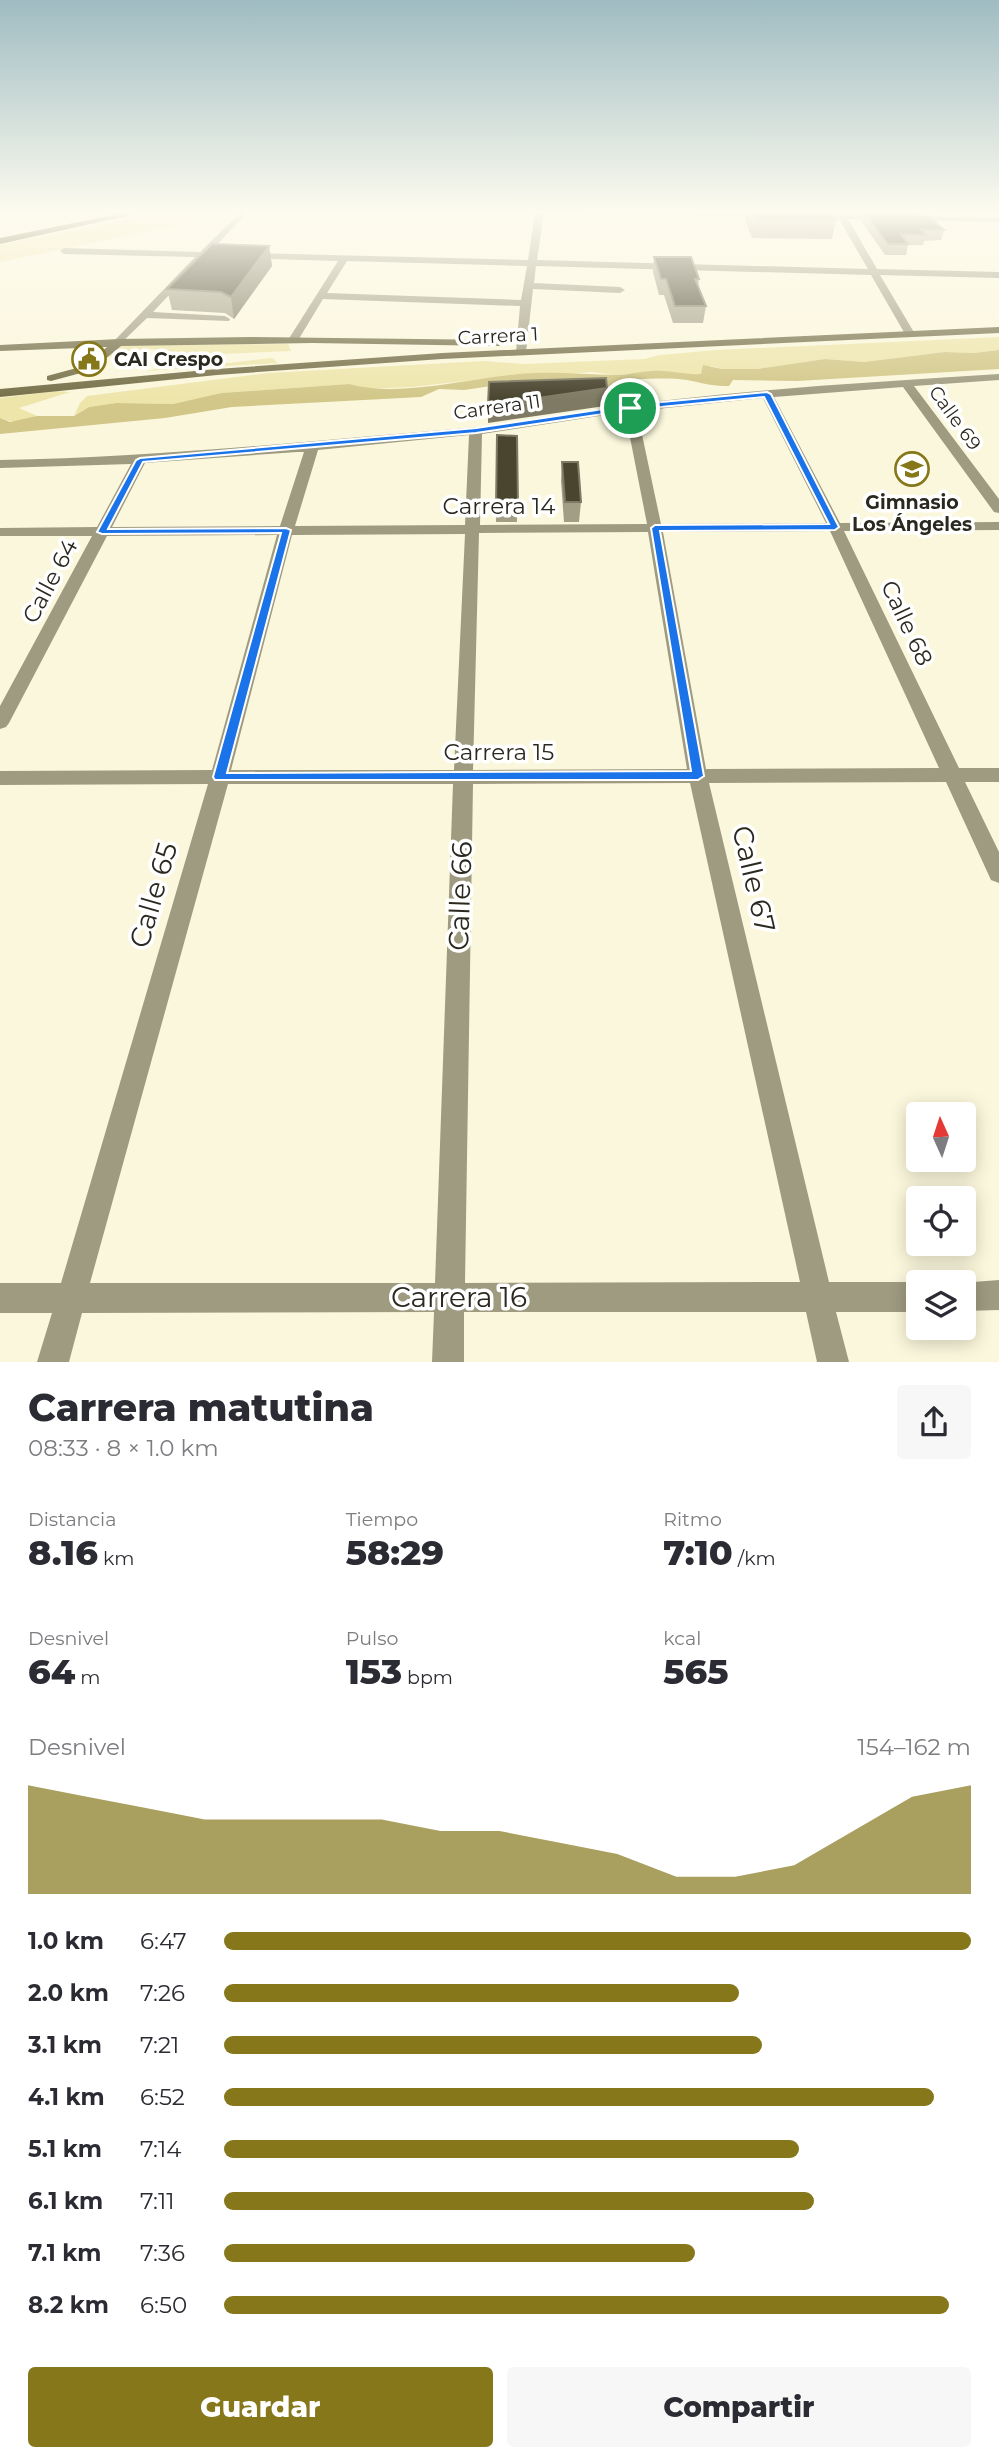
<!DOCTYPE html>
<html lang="es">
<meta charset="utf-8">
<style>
body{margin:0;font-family:Montserrat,sans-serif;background:#f7f7f7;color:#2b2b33;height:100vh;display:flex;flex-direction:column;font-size:26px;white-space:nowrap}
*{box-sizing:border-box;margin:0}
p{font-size:23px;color:#7c7c81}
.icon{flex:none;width:38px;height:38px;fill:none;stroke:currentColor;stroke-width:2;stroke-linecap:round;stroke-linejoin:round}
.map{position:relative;height:1362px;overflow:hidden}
.sheet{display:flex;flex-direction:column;background:#fff;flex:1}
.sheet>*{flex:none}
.needle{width:46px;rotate:357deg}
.buttons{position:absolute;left:906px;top:1102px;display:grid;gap:14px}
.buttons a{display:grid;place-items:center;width:70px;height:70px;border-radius:7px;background:#fff;box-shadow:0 4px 18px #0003;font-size:35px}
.pin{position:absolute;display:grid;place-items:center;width:60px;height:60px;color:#fff;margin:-30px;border:4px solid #fff;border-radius:50%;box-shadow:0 2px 7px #0007}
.round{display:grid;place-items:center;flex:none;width:74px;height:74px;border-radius:7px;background:#f7f7f7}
.overview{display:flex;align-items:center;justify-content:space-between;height:119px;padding:0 28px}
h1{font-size:38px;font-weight:800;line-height:52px}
.stats{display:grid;grid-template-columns:repeat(3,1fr);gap:10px;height:119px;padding:7px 28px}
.stats div{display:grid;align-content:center}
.stats b{font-size:35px;font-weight:800}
.stats small{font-size:19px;font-weight:400}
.stats p{font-size:19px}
.chart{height:196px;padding:14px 28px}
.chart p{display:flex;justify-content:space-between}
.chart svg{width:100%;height:126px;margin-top:7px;fill:#86771b;opacity:.7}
.cta{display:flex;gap:14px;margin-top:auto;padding:14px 28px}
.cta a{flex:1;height:80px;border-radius:7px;background:#86771b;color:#fff;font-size:28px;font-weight:800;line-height:80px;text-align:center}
.cta a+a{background:#f7f7f7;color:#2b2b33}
ul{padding:0 28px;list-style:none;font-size:23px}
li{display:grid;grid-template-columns:112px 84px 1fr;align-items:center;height:52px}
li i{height:18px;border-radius:9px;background:#86771b}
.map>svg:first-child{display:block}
.green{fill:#eee5ab}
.water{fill:#d2c788}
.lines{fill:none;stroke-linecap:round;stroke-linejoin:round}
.minor{fill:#9f9b81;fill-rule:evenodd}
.secondary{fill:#766f49;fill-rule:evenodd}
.trunk{fill:#4c4411;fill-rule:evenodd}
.wall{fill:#a29e86}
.shaded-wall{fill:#7e7a63}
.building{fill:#49452f;stroke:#7e7a63;stroke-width:2}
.route{fill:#1a73e8;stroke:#fff;stroke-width:2;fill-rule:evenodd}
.labels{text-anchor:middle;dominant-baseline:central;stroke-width:7;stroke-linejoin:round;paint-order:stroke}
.far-street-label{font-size:19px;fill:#2b291f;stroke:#fff}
.far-poi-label{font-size:19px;font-weight:bold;fill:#2b291f;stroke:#fff;text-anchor:start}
.street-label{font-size:23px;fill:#2b291f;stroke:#fff}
.near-street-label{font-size:28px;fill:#2b291f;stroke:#fff}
</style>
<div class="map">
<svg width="999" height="1362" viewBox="0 0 999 1362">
<rect width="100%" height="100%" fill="#fbf7dc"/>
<path class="green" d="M171 210H252L0 262V245Z
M999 337V350L974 353 945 352 864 362 825 359 757 369H722L711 366 701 374 681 375 655 371 615 375 592 372 558 375 536 373 411 387 367 389 349 384 221 393 173 404 116 403 89 407 74 416 80 403 87 396 268 373 483 361 524 364 644 359 660 355 716 350Z
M288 344 291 351 173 356C169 355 166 352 162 351 145 345 125 356 108 357L117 345Z
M272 358 278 363 145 371 180 365 183 359 229 363Z
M57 391 70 392 19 408 37 416C24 421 14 424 0 418V398Z"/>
<path class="water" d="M999 350V369L797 381 733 380 729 386C715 386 705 384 692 381 674 377 654 379 637 379 618 379 615 388 602 389L519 382 464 390 439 389 421 397 232 407 165 418 0 434V418L10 422 37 416H74L89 407 116 403 173 404 221 393 349 384C403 399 479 375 535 373 562 372 589 375 616 375 628 375 640 371 653 371 669 370 684 375 701 374L703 365 722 369H757L825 359 864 362 945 352 974 353Z"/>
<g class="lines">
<path class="minor" d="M499 210 769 213 773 215 769 217 544 213 537 260 868 269 839 219 811 218 808 214H836L834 210H842L845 214 999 218V222L848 219 877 269 999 272V278L880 275 915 334 910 337 905 334 871 275 536 266 534 283 620 287 625 290 620 293 533 289 526 352 521 355 516 352 520 306 323 299 297 342H289L288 340 338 261 205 257 153 312 225 316 230 319 229 321 147 318 119 345 115 344V340L195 257 64 254 60 251 64 248 200 252 241 212 244 216 210 252 528 260 535 213ZM347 261 527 266 521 300 327 293Z
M999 374V380L914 386 999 499V513L994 512 903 387 774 397 840 523 999 522V530L844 531 959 768H999V782H965L999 852V883L991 880 946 782 709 783 829 1282H919V1312H836L849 1362H817L806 1312H464V1362H432L434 1312 82 1313 69 1362H37L52 1313H0V1283H61L208 784 0 785V771L212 770 277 535 107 536 9 723 6 727 0 729V706L92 536H0V528L97 527 131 464 0 468V460C161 457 319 440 479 427 545 421 611 406 678 399 784 387 892 381 999 374ZM763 398 826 523 661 524 637 411ZM625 412 647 524 480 525 482 434ZM469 435 465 525 295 526 318 450ZM297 452H304L280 526 112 527 145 463ZM830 531 939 768 706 769 663 532ZM648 532 687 769 473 770 479 533ZM465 534 454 770H231L292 535ZM690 783 800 1282 465 1283 473 784ZM228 784H453L435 1283H90Z
M999 1280V1310L964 1311V1283H960Z"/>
<path class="secondary" d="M999 327V333L442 359 217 375 0 397V389L217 369 442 353Z
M521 331 526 334 525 336 485 338 480 335 485 332Z
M250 337 499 340 504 343 499 346 312 343 121 346 92 370 51 381 47 380V376L84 366 107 347 0 351V345L119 339Z"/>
<path class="trunk" d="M138 210H154L0 244V238Z"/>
</g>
<path class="wall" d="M747 210H830L836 220 832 239 752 238 745 220Z
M864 212 944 230 941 240 924 241 923 245H908L906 255H885L862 222Z
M269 246 272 266 234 319 225 313 172 310 167 289Z
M654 257 699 279 698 287 706 306 703 323H673L664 295H659L653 272Z
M497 435 517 436V522H496Z
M562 462 581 502 579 522H564L561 481Z"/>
<path class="shaded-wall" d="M269 246 272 266 234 319 231 297Z
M607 388 605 406 488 423V405Z"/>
<path class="building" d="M751 210H830L836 220 755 219Z
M864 212 882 214 928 215 944 230H922L926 235 901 234 908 244H888Z
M212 244 269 246 231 297 221 292 167 289Z
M654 257H691L699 279H695L706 306H675L666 279H661Z
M606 378 607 388 488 405 489 382Z
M497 435 517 436 518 506H496Z
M562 462H578L581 502H565Z"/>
<linearGradient id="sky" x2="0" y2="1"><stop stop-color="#9fbcc2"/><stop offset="0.53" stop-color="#fdfbef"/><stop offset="1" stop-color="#fdfbef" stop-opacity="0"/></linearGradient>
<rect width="999" height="400" fill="url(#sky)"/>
<path class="route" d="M767 392 771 394 839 527 835 530 660 531 704 776 698 780H215L213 777 281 533 102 534 97 532 136 460 140 458 476 428 630 405ZM764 397 829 524 655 525 651 528 691 771 227 773 291 530 286 528 108 529 143 462 476 433 630 410Z"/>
<defs>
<g id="civic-ring" transform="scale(1.75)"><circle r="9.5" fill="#fff" stroke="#86771b" stroke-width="1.5"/><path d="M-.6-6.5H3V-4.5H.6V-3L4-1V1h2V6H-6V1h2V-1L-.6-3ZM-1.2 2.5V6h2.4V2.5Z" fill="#86771b"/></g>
<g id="school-ring" transform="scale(1.75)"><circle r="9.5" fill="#fff" stroke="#86771b" stroke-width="1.5"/><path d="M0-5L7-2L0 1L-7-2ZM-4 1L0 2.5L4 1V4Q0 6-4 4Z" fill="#86771b"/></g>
</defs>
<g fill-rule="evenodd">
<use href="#civic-ring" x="89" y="359"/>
<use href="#school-ring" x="912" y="469"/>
</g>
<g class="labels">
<g class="far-street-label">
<text transform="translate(498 336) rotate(-3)">Carrera 1</text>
<text transform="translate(497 407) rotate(-8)">Carrera 11</text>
<text transform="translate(955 418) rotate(54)">Calle 69</text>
</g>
<g class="far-poi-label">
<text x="114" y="359">CAI Crespo</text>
<text x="912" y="502" text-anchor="middle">Gimnasio<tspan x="912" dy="22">Los Ángeles</tspan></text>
</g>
<g class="street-label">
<text x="499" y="506">Carrera 14</text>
<text transform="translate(50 581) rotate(-62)">Calle 64</text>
<text transform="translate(907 623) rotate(65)">Calle 68</text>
<text x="499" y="752">Carrera 15</text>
</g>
<g class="near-street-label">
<text transform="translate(754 879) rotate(77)">Calle 67</text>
<text transform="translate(153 895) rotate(-74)">Calle 65</text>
<text transform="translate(460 896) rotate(-88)">Calle 66</text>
<text x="459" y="1297">Carrera 16</text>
</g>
</g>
</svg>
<div class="buttons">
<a><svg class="needle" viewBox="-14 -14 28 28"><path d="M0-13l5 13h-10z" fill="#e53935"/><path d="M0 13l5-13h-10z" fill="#7c7c81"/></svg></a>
<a><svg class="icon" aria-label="locate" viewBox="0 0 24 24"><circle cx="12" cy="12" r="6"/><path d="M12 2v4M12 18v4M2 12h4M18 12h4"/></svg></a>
<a><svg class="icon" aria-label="layers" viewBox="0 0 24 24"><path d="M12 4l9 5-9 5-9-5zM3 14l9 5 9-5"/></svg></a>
</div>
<div class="pin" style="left:630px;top:408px;background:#1e9e55"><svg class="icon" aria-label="arrive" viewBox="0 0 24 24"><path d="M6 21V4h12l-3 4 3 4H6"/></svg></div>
</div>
<section class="sheet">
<div class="overview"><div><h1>Carrera matutina</h1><p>08:33 · 8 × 1.0 km</p></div><a class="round"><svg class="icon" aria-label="share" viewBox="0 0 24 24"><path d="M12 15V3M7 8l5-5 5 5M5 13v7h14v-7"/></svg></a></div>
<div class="stats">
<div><p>Distancia</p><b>8.16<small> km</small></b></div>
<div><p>Tiempo</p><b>58:29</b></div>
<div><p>Ritmo</p><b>7:10<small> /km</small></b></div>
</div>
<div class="stats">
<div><p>Desnivel</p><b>64<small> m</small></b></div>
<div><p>Pulso</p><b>153<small> bpm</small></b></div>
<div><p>kcal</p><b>565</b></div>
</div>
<div class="chart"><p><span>Desnivel</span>154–162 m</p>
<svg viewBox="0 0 160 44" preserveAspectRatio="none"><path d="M0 44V6L10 10L20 14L30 18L40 18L50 18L60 18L70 22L80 22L90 26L100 30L110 38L120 38L130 34L140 22L150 10L160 6V44z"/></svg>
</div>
<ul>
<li><b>1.0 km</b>6:47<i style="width:100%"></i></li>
<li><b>2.0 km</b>7:26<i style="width:69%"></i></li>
<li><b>3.1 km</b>7:21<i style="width:72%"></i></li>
<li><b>4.1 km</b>6:52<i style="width:95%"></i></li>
<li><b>5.1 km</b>7:14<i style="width:77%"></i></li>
<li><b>6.1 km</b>7:11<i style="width:79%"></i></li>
<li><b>7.1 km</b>7:36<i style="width:63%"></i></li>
<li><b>8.2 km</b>6:50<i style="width:97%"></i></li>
</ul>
<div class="cta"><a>Guardar</a><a>Compartir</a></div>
</section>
